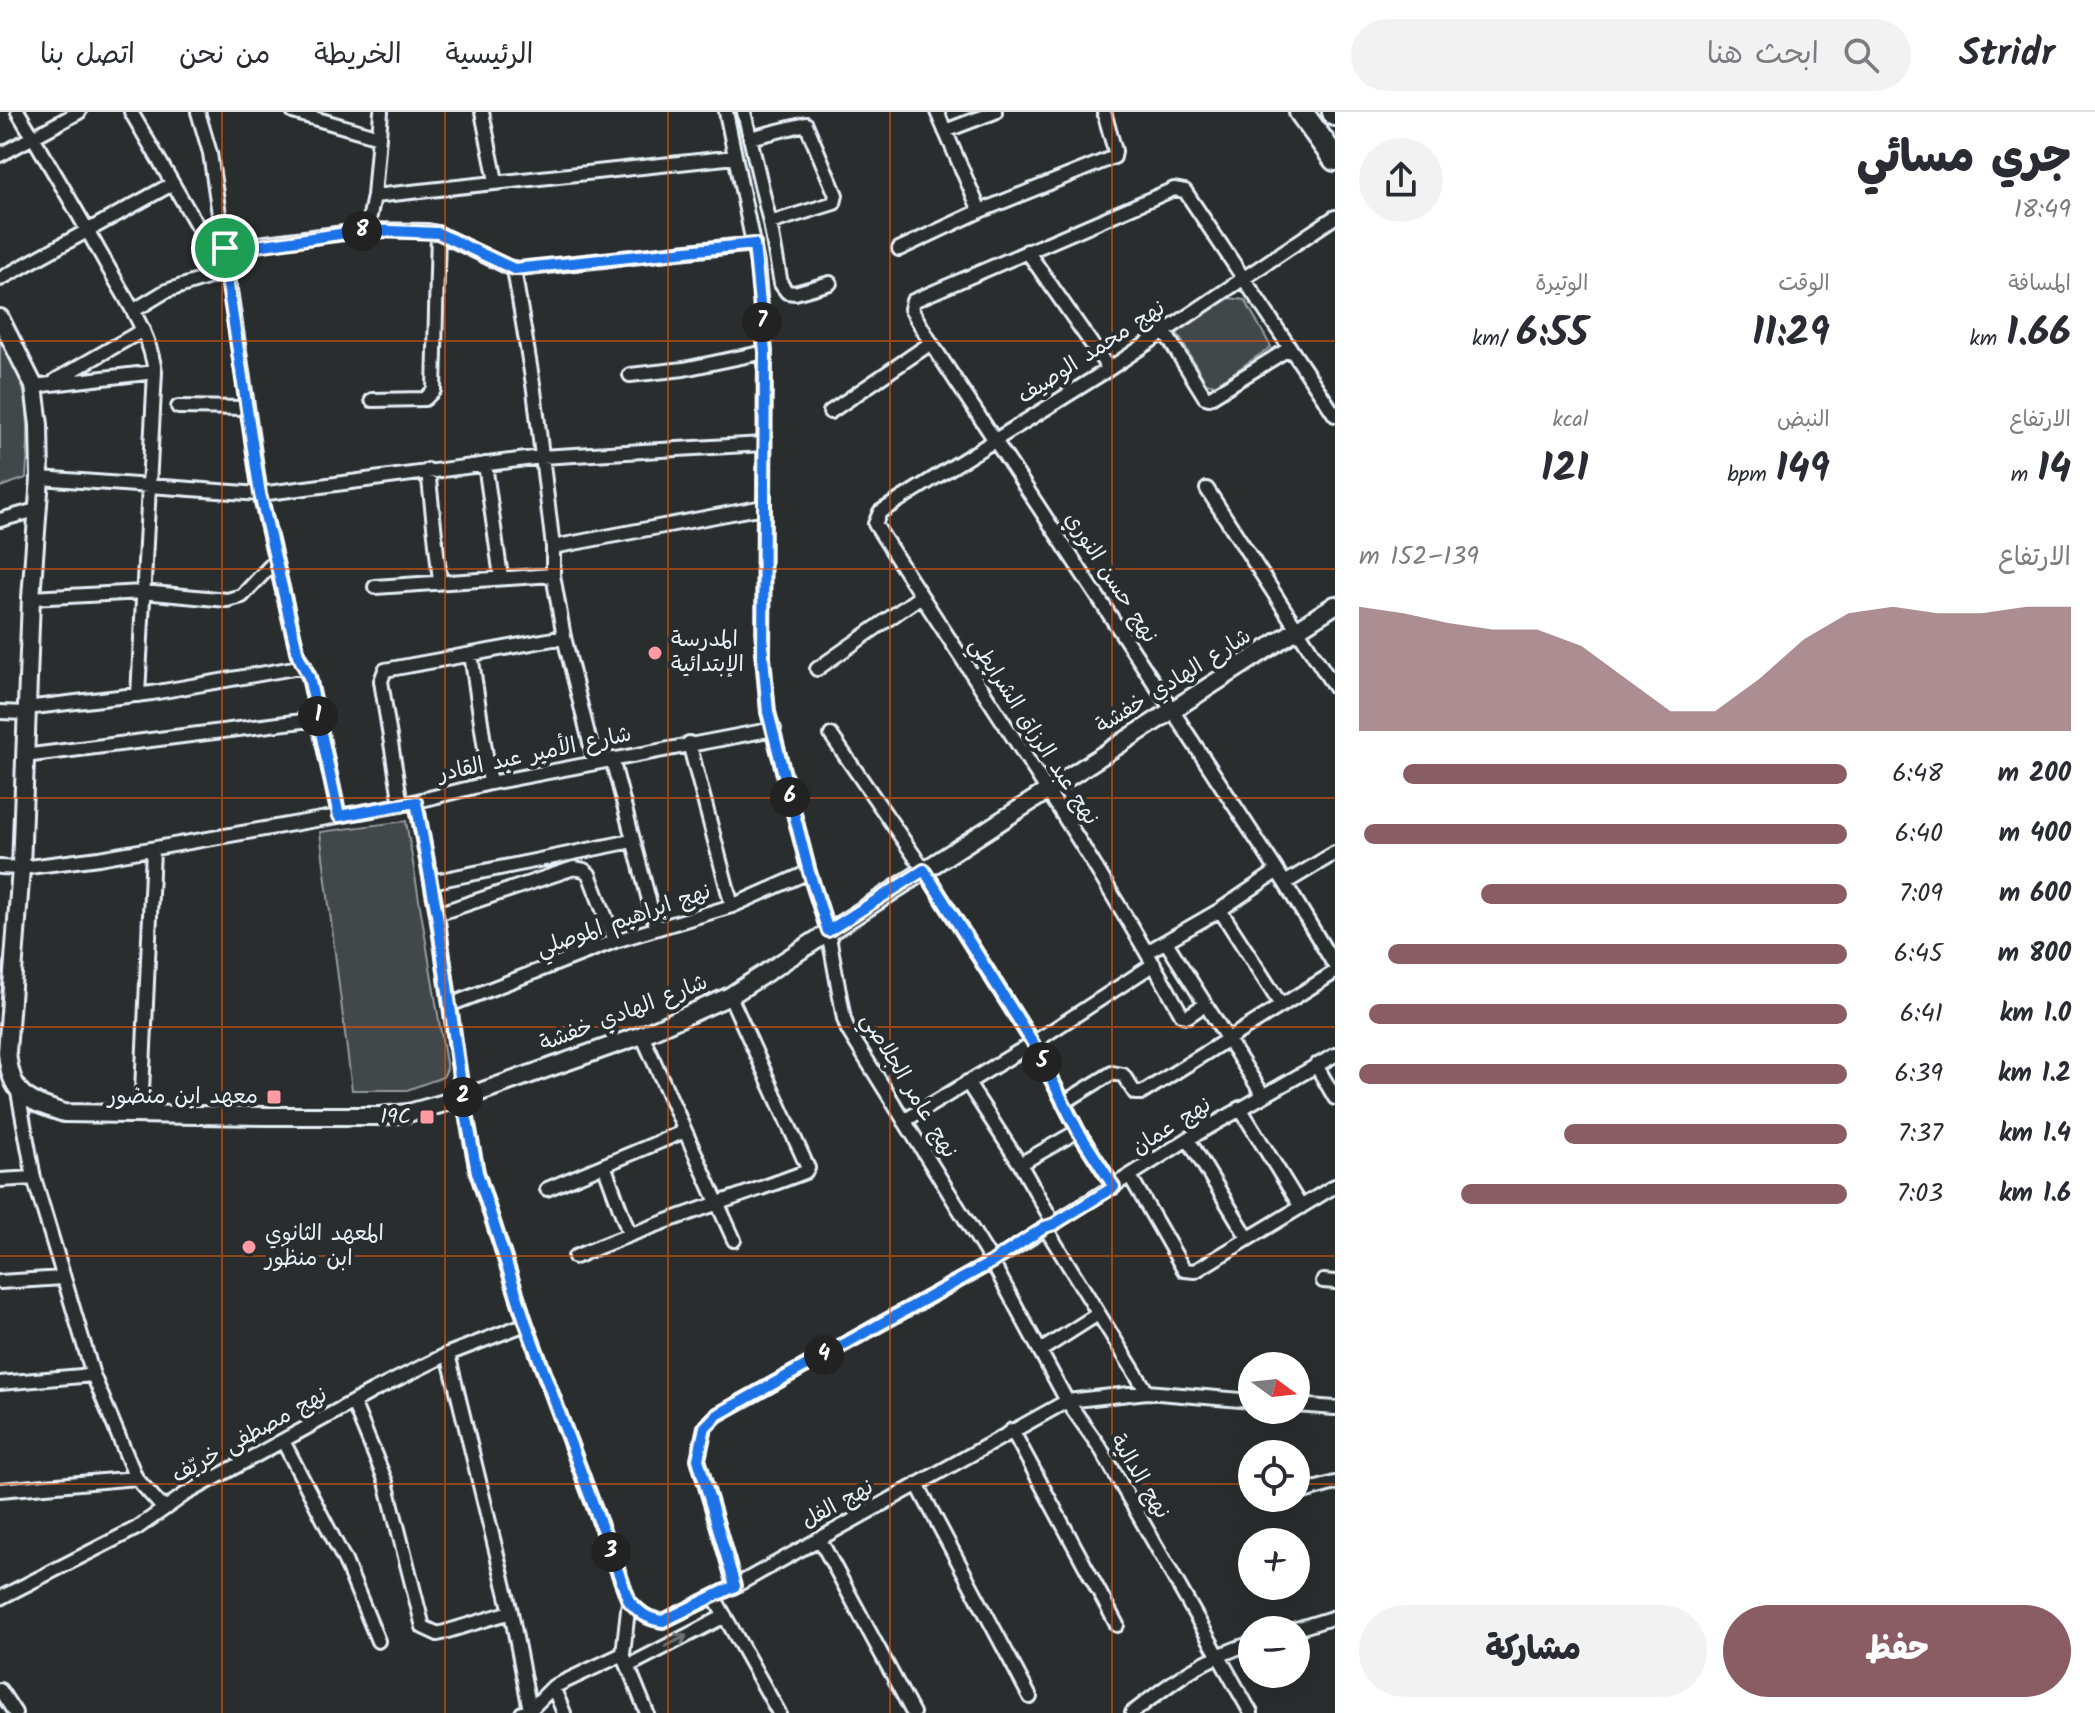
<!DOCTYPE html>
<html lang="ar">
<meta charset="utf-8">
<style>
body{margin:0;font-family:Kalam,"Playpen Sans Arabic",sans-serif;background:#f2f2f3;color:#2b2b33;direction:rtl;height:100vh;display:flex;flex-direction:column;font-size:30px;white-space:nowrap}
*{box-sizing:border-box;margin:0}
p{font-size:26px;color:#7c7c81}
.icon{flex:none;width:44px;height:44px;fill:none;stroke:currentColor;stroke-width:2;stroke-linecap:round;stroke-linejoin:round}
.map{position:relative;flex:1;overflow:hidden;direction:ltr}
.side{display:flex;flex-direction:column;background:#fff;width:760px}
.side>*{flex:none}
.needle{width:52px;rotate:105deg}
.fabs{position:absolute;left:1238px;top:1240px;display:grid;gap:16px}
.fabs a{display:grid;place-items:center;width:72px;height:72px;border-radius:50%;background:#fff;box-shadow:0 8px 32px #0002;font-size:40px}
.pin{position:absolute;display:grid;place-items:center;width:68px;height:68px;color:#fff;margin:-34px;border:4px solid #fff;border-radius:50%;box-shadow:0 2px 8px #0007}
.km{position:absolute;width:40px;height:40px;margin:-20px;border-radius:50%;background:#222;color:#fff;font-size:22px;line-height:40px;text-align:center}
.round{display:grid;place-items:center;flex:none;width:84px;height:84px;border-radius:42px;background:#f2f2f3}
.head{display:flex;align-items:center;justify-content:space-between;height:136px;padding:0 24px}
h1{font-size:44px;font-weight:800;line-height:60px}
.figures{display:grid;grid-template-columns:repeat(3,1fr);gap:12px;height:136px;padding:8px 24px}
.figures div{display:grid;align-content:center}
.figures b{font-size:40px;font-weight:800}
.figures small{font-size:22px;font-weight:400}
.figures p{font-size:22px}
.chart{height:224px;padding:16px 24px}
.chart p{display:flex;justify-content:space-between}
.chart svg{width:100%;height:144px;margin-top:8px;fill:#8a5d65;opacity:.7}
.primary-button{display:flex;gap:16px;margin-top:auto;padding:16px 24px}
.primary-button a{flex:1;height:92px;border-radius:48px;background:#8a5d65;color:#fff;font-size:32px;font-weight:800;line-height:92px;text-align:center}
.primary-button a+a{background:#f2f2f3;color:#2b2b33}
ul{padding:0 24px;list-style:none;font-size:26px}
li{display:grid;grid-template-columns:128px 96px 1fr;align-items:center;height:60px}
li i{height:20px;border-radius:10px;background:#8a5d65}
header{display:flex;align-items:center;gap:48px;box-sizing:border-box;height:112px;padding:0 40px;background:#fff;border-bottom:2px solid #e1e1e2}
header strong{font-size:38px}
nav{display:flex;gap:44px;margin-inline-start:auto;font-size:28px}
.search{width:560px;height:72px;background:#f2f2f3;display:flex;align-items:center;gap:20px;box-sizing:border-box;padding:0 28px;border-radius:44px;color:#7c7c81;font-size:30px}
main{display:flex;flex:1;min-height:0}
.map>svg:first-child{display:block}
.green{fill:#424648;stroke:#959ca0;stroke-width:2}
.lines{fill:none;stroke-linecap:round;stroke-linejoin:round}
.minor-casing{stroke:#e8f1f8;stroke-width:18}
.tertiary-casing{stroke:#e8f1f8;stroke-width:22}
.trunk-casing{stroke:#e8f1f8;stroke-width:28}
.minor{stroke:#2a2d2e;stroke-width:12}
.tertiary{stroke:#2a2d2e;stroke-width:16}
.trunk{stroke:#2a2d2e;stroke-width:22}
.oneway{stroke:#6c7275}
.route-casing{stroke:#fff;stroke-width:16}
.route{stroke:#1a73e8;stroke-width:10}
.grid{fill:none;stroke:#e8590c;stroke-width:2;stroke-opacity:0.55}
.poi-dot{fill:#ff9aa2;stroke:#2a2d2e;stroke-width:3}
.labels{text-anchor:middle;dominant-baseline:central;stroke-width:8;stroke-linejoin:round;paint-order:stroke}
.street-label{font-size:22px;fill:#e8f1f8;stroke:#2a2d2e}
.poi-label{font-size:22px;fill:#e8f1f8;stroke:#2a2d2e;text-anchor:start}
</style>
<header>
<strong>Stridr</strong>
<div class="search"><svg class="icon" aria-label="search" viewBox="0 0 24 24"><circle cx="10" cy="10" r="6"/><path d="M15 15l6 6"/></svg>ابحث هنا</div>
<nav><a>الرئيسية</a><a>الخريطة</a><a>من نحن</a><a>اتصل بنا</a></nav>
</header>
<main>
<section class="side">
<div class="head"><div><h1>جري مسائي</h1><p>18:49</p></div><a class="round"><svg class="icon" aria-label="share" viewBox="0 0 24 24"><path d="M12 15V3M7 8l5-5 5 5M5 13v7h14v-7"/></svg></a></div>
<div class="figures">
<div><p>المسافة</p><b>1.66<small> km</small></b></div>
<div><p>الوقت</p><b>11:29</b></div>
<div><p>الوتيرة</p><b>6:55<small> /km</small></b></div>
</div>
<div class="figures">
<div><p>الارتفاع</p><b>14<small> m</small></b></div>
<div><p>النبض</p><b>149<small> bpm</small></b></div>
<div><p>kcal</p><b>121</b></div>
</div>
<div class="chart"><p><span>الارتفاع</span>139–152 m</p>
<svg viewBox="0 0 160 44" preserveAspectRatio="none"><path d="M0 44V6L10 8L20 11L30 13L40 13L50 18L60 28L70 38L80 38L90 28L100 16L110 8L120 6L130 8L140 8L150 6L160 6V44z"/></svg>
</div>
<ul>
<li><b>200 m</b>6:48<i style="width:91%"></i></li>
<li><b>400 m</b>6:40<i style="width:99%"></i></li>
<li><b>600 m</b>7:09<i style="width:75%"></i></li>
<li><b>800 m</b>6:45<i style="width:94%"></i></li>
<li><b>1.0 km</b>6:41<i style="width:98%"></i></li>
<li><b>1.2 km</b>6:39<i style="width:100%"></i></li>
<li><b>1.4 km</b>7:37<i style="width:58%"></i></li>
<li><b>1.6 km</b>7:03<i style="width:79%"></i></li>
</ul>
<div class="primary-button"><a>حفظ</a><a>مشاركة</a></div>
</section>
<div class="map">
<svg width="1335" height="1601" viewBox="0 0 1335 1601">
<rect width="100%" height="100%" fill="#2a2d2e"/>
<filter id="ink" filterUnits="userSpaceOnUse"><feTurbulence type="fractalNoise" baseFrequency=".0125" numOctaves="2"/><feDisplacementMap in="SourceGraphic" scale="16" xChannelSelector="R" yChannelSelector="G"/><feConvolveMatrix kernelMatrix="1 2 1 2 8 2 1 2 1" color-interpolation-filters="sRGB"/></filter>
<g filter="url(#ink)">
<path class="green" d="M1229 186 1245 188 1271 235 1215 273 1206 271 1176 219Z
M0 222C31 277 30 305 26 366L0 375Z
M406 709 447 957 443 965 407 978H352L320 720Z"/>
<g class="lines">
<g class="minor-casing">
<path id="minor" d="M18 0C49 51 79 103 108 155 127 189 150 221 155 260L138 583
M131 0 202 122 225 136 367 118 428 119 438 121 508 155 519 157 754 132
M198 0 210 41 260 382 298 543 309 565 339 704
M293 0 379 25
M482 0 496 69
M726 0 757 151 765 240 763 545 768 600 809 760 828 819 844 907 848 918 992 1150 1067 1289 1101 1337 1251 1601
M744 0 770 111 781 172 787 180 795 181 830 171
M937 0 980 99
M945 19 995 0
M750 26 806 12 836 83 834 91 770 111
M0 43 79 0
M374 84 735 45
M367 118 374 84 381 0
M899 137 980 99 1114 45 1115 39 1104 0
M1027 139 1109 257
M514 157 534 278 553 435V463L564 525 595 651
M0 167 172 72
M133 199 166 179 226 160
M1164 219 1205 285 1209 286 1290 236
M630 263 684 257 765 240
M56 268 143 218
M34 274 155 260
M372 288 425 287 434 278 438 121
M178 295 247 296
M830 300 931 231
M1335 303 1185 79 1174 77 913 189 911 197 931 231 1172 598 1285 771 1335 854
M485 352 501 465
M428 358 440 469
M40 366 260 382 541 345 763 332
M1207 377 1335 576
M0 408 36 398
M553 435 763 395
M375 475 553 463
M31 486 143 480 227 488 242 484 275 449
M471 542 490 671
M817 557 921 484
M26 596 152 581 305 554
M0 600 26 601
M831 623 924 758 1033 931 1078 1019 1114 1075
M689 631 732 794
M24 644 318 607
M612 647 656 815
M416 690 437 802 463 986 477 1060 526 1212 629 1489 623 1542 647 1601
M401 693 381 569 385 558 564 525
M0 755 21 756 99 746 401 693 490 671 774 617
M431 770 632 729
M1285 771 1335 741
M1220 798 1281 893
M437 802 574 756 584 758 589 762 615 829
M1166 830 1263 983
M1147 840 1220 798 1276 760
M452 892 615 829 732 794 809 760
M1204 893 1188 904 1182 903C1089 734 979 575 875 412L880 400 1109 257 1335 105
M642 923 734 1128
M1316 953 1335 986
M967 970 1020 1052 1054 1112
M18 980 34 1066 93 1263 136 1366 164 1397
M1063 991 1112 961 1123 963 1135 981H1142L1335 860
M1240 996 1301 1095
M141 1001 153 738
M904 1009 1033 931 1154 852
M1188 1027 1248 1126
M1020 1052 1078 1019
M604 1053 629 1121
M1130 1064 1184 1158 1195 1159 1335 1074
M0 1068 34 1066
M547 1077 685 1019
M1045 1115 1147 1280
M575 1145C650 1112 729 1089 805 1060L808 1056 730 884
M1323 1169 1335 1170
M0 1170 63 1166
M1040 1239 1098 1202
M448 1242 511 1500 530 1598
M0 1271 93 1263
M353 1290 386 1370 423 1515 438 1522 511 1500
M1296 1293 1335 1296
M1012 1318 1117 1513
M283 1329 345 1449 378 1529
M917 1372 1030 1585
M0 1378 136 1366
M1296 1382 1335 1371
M819 1426 913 1601
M735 1474 698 1347 705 1315 717 1303 992 1150 1188 1027 1335 943
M714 1485 779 1601
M0 1486 137 1416 184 1383 373 1279 448 1242 526 1212
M629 1489C640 1501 647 1507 663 1509L735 1474 1067 1289 1147 1280 1252 1289
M1293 1518 1335 1505
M628 1554 725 1504
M553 1575 564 1601
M0 1578 15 1601
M522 1601 530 1598 553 1575 623 1542
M1132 1601C1175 1568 1199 1548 1252 1531"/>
</g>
<g class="tertiary-casing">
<path id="tertiary" d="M0 206 34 274 39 313 40 366 31 486 21 756 7 940C11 983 25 988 64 1001L270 1004H380L408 1001 463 986 642 923 730 884 1335 493"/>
</g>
<g class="trunk-casing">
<path id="trunk" d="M1301 0 1335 47
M1334 0 1335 2"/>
</g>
<use href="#minor" class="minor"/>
<use href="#tertiary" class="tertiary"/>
<use href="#trunk" class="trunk"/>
</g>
<defs><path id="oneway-shaft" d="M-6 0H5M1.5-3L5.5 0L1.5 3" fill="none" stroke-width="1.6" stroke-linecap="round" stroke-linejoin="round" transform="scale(2)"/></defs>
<use class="oneway" href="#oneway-shaft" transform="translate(676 1529) rotate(-27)"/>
</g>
<g class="lines" filter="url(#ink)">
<g class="route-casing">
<path id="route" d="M367 118 438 121 514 157 754 132 765 240 763 545 768 600 809 760 828 819 924 758 1033 931 1078 1019 1114 1075 1054 1112 1045 1115 992 1150 717 1303 705 1315 698 1347 735 1474 663 1509C647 1507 640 1501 629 1489L526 1212 477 1060 463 986 437 802 416 690 339 704 309 565 298 543 260 382 226 160 225 136H243Z"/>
</g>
<use href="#route" class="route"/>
</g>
<path class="grid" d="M222 0V1601M445 0V1601M668 0V1601M890 0V1601M1112 0V1601M0 229H1335M0 457H1335M0 686H1335M0 915H1335M0 1144H1335M0 1372H1252M1296 1372H1335"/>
<g class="poi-dot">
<circle cx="655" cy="541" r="8"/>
<rect x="266" y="977" width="16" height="16" rx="4"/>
<rect x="419" y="997" width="16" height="16" rx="4"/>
<circle cx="249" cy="1135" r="8"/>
</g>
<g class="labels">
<g class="street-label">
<text transform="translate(1092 241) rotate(-33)">نهج محمد الوصيف</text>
<text transform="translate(1110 466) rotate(57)">نهج حسن النوري</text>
<text transform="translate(1174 570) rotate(-32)">شارع الهادي خفشة</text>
<text transform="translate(1033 620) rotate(57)">نهج عبد الرزاق الشرايطي</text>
<text transform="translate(535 643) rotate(-12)">شارع الأمير عبد القادر</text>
<text transform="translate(624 809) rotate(-19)">نهج ابراهيم الموصلي</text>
<text transform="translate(624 902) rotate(-21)">شارع الهادي خفشة</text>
<text transform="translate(908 974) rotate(59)">نهج عامر الجلاصي</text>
<text transform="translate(1172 1015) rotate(-32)">نهج عمان</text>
<text transform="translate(250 1324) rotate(-29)">نهج مصطفى خريّف</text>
<text transform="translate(1139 1365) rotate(59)">نهج الدالية</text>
<text transform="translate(838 1393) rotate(-29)">نهج الفل</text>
</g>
<g class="poi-label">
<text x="671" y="528">المدرسة<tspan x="671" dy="25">الإبتدائية</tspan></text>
<text x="258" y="985" text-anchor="end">معهد ابن منضور</text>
<text x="411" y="1005" text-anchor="end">19C</text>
<text x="265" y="1122">المعهد الثانوي<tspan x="265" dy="25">ابن منظور</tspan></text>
</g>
</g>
</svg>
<div class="fabs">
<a><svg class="needle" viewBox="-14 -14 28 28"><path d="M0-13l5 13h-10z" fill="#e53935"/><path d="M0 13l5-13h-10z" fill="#7c7c81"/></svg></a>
<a><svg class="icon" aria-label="locate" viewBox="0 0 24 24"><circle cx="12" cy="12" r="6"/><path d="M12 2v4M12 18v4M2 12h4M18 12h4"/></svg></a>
<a>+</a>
<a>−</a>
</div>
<div class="pin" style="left:225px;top:136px;background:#1e9e55"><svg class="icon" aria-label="arrive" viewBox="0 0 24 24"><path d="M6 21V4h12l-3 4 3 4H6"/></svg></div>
<b class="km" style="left:318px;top:604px">1</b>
<b class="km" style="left:463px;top:985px">2</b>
<b class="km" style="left:611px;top:1440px">3</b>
<b class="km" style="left:824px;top:1243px">4</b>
<b class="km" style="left:1042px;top:950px">5</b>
<b class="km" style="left:790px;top:685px">6</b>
<b class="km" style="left:762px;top:210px">7</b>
<b class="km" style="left:362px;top:119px">8</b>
</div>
</main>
